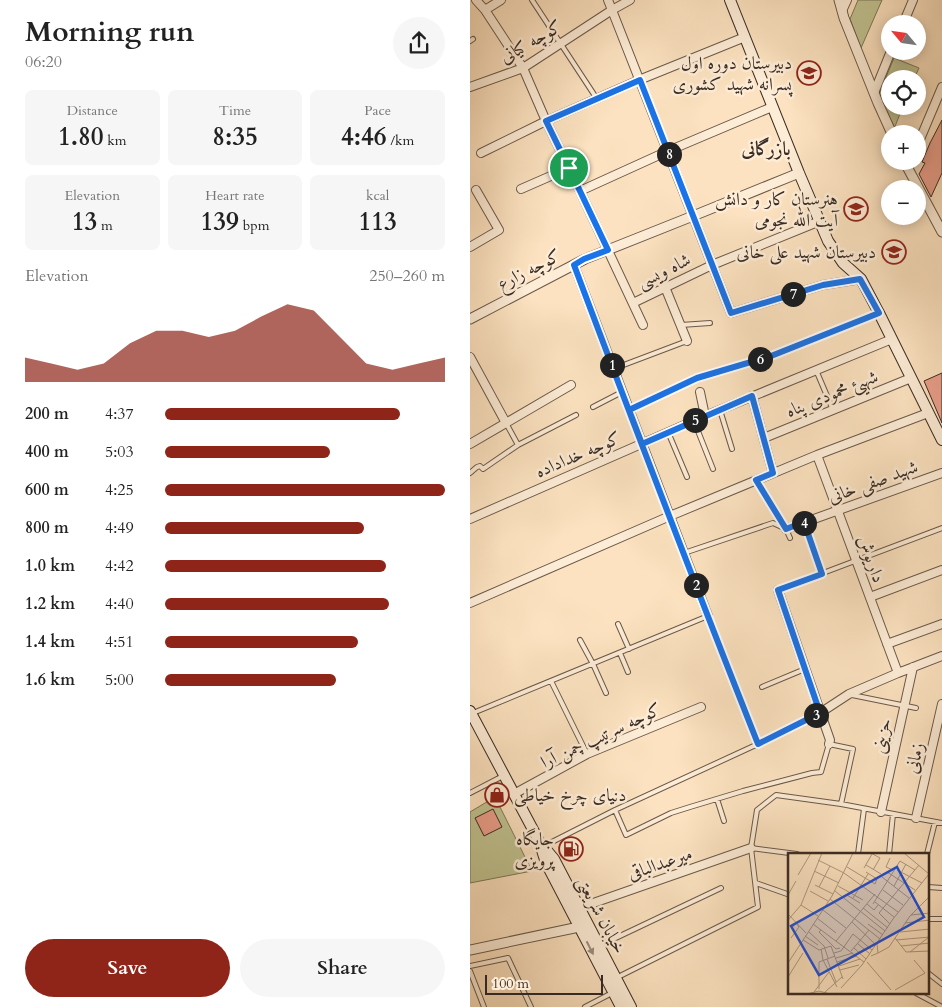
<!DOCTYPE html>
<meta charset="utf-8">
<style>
body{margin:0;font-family:Cardo,Amiri,serif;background:#f6f6f6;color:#222;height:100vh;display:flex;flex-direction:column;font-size:19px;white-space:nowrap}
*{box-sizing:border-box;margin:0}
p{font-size:16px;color:#767676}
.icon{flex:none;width:28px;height:28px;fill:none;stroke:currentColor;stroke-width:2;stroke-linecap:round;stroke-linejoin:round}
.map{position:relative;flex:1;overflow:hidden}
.side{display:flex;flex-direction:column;background:#fff;width:470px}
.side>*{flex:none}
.needle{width:32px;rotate:299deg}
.fabs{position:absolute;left:411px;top:15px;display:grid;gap:10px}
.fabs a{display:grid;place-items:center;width:45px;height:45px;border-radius:50%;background:#fff;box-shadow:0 2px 12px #0003;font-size:25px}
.scale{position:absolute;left:15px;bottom:12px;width:118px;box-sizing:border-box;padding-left:5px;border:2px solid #392b23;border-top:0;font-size:14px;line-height:18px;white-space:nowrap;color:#392b23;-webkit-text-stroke:4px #fdecd6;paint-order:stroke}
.pin{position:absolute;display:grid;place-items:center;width:42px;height:42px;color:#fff;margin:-21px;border:2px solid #fff;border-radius:50%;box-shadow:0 1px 5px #0007}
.km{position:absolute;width:25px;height:25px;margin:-12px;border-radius:50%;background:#222;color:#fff;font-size:14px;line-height:25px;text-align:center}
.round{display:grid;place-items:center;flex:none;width:52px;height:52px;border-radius:26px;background:#f6f6f6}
.head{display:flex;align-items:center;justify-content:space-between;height:85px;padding:0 25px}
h1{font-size:28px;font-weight:700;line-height:38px}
.metrics{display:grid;grid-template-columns:repeat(3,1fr);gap:8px;height:85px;padding:5px 25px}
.metrics div{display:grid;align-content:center;border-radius:8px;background:#f6f6f6;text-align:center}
.metrics b{font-size:25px;font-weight:700}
.metrics small{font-size:14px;font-weight:400}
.metrics p{font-size:14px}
.chart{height:140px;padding:10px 25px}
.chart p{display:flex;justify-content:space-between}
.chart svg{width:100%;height:90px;margin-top:5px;fill:#8f2418;opacity:.7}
.button{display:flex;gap:10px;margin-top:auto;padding:10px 25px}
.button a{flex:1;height:58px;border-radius:30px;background:#8f2418;color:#fff;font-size:20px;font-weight:700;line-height:58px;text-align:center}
.button a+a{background:#f6f6f6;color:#222}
ul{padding:0 25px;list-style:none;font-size:16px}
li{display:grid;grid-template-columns:80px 60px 1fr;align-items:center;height:38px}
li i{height:12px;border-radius:6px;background:#8f2418}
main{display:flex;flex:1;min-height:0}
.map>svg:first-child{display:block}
.green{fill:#c1c391;stroke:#7d775a}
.building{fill:#eb9f8c;stroke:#392b23}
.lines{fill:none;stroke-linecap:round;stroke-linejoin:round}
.service-casing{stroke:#6a594a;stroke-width:6}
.minor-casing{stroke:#6a594a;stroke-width:10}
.tertiary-casing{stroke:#6a594a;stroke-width:11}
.secondary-casing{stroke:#392b23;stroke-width:12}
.service{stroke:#fdecd6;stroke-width:4}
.minor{stroke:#fdecd6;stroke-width:8}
.tertiary{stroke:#fdecd6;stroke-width:9}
.secondary{stroke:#fdecd6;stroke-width:10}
.oneway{fill:#9b8c7c}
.route-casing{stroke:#fff;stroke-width:10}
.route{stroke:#1a73e8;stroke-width:6}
.labels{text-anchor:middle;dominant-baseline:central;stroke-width:5;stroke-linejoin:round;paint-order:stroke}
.street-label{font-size:18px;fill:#392b23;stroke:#fdecd6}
.poi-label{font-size:18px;fill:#392b23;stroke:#fdecd6;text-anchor:end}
.neighbourhood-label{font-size:19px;font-weight:bold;fill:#392b23;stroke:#fdecd6}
.inset-road{fill:none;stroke:#ae9981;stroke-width:1}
.view{fill:#1d4ed8;fill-opacity:0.15;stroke:#1d4ed8;stroke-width:2.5}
.inset-edge{fill:none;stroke:#392b23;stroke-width:2.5}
</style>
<main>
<section class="side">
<div class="head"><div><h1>Morning run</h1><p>06:20</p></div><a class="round"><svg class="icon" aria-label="share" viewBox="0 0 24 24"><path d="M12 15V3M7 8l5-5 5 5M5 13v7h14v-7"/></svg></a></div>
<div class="metrics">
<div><p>Distance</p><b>1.80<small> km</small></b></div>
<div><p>Time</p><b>8:35</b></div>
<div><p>Pace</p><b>4:46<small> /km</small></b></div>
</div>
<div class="metrics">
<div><p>Elevation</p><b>13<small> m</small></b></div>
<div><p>Heart rate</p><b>139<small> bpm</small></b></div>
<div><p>kcal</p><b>113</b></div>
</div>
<div class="chart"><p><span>Elevation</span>250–260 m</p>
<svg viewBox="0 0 160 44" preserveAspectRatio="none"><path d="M0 44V32L10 35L20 38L30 35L40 25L50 19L60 19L70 22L80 19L90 12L100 6L110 9L120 22L130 35L140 38L150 35L160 32V44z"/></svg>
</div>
<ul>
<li><b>200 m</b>4:37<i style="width:84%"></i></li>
<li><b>400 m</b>5:03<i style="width:59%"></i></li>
<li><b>600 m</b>4:25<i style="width:100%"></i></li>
<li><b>800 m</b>4:49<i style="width:71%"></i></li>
<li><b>1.0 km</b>4:42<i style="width:79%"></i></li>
<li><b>1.2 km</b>4:40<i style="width:80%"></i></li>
<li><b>1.4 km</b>4:51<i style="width:69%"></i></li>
<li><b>1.6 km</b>5:00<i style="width:61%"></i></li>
</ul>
<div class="button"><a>Save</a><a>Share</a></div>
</section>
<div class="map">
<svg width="472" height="1007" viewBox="0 0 472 1007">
<rect width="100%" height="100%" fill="#fce2c0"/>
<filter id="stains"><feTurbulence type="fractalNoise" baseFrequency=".004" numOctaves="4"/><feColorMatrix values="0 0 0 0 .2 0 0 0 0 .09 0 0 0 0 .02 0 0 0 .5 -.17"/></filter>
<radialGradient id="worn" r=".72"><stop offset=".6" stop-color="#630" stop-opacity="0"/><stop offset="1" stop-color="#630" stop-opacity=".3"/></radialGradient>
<path class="green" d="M388 0H412L391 48 380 19Z
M424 58 449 68 444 79H420V106H433L424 129 409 94Z
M25 797 62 871 0 883V812Z"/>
<path class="building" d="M472 120V173L461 197 449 174 455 163 452 162 460 143Z
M472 373V423L454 381Z
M23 809 32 827 14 836 5 818Z
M105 841 110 850 96 857 92 848Z"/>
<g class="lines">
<g class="service-casing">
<path id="service" d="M62 0 127 99
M0 41 3 39
M211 325 240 323
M143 369 217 341
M346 370 363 410
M123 407 152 392
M250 410 262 449
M159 411 227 378 301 356 408 314
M224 421 243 469
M36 423 48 445
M198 432 217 477
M0 473 7 467 10 466 13 469 48 445 106 415
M286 480 316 529 320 538
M334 522 352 574
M214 553 303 523 316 529
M308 590 472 528
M148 624 159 649
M110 640 123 664 136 693
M150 653 158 672
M81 681 117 754
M292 687 335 669
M382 695 446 708
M3 713 238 616 288 744
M0 793 33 776
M247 799 254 821
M145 810 156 835 201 813 220 807 273 791 342 773 351 772 359 744 383 749 371 804
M76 845 145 810 288 744 350 713
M281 848 327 854
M388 854 394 809
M419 854 423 814
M457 854 465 822
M286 883 320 895
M458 887 472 888
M458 919H472
M131 945 251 888
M0 966 38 958 61 1007
M0 971 14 1007
M458 973 472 984
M146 978 288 907 281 848 287 810 306 795 371 804 472 823
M446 993 472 1007
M115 1007 142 993"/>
</g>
<g class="minor-casing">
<path id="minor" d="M6 0 15 10 53 68 76 121 110 191 173 325
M138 0 261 313 353 285 391 279
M15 10 31 0
M372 11 377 0
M433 24 443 0
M0 87 53 68 142 10 160 0
M404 93 421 51
M448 144 472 87
M11 153 76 121 169 80 275 37
M51 189 99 168
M110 191 198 151 302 107
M0 247 29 230 6 190
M104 265 238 616
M195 287 217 341
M163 303 242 265 350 221
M0 357 36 423
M230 392 235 416
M282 396 303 473
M294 438 441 378
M0 444 101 385
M347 455 428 673
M0 519 235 416 422 339
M316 529 472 473
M308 590 360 740 359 744
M400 597 472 570
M0 603 200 516 347 455 458 413
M417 644 472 624
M350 713 379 694 428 673 472 656
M44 794 117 754 231 707
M411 812 443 667
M446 818 472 704
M109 908 281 848"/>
</g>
<g class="tertiary-casing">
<path id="tertiary" d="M369 0 374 18 408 103 422 134
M434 161 472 232
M0 319 115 259 223 216 329 173
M0 950 109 927"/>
</g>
<g class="secondary-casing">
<path id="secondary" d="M260 0 329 173 358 241 373 263 391 279 409 313 472 440
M0 711 69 841 84 859 161 1007
M71 847 76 863 151 1007"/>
</g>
<use href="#service" class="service"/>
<use href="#minor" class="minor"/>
<use href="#tertiary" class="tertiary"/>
<use href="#secondary" class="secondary"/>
</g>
<defs><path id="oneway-solid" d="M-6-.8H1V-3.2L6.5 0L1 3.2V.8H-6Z" transform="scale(1.25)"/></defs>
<use class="oneway" href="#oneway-solid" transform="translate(120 948) rotate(63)"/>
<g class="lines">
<g class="route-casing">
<path id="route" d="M99 168 138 250 114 259 104 265C164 425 225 585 288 744L350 713 308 590 352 574 334 522 316 529 286 480 303 473 282 396 172 444 159 410 227 378 301 356 409 313 390 279 353 285 261 313 170 80 76 121 99 168"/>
</g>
<use href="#route" class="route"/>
</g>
<defs>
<g id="school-ring" transform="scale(1.25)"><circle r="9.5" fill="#fdecd6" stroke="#8f2418" stroke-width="1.5"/><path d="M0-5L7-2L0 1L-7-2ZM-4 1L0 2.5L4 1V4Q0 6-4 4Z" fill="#8f2418"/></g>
<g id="shop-ring" transform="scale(1.25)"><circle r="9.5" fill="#fdecd6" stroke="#8f2418" stroke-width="1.5"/><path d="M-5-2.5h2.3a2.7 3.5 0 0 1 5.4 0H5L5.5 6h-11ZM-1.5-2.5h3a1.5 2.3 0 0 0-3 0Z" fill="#8f2418"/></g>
<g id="fuel-ring" transform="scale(1.25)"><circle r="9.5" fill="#fdecd6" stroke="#8f2418" stroke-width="1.5"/><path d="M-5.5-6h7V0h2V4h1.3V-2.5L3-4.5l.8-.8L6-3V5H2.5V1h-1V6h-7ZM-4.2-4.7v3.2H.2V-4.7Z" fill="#8f2418"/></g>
</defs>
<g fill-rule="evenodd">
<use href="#school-ring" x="339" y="73"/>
<use href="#school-ring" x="386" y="209"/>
<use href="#school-ring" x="424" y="252"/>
<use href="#shop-ring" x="27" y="795"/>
<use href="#fuel-ring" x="101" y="849"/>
</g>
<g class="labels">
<g class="street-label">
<text transform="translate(61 42) rotate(-30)">کوچه کیانی</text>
<text transform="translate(59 270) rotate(-27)">کوچه زارع</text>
<text transform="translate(194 271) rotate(-26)">شاه ویسی</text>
<text transform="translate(362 394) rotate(-22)">شهیئ محمودی پناه</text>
<text transform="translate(108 455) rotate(-23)">کوچه خداداده</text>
<text transform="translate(403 482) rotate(-20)">شهید صفی خانی</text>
<text transform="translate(401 559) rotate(70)">داریوش</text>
<text transform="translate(131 736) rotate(-25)">کوچه سرتیپ چمن آرا</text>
<text transform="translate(412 736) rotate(-78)">حزینی</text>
<text transform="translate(445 758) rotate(-77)">زمانی</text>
<text transform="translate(190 864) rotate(-19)">میرعبدالباقی</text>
<text transform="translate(131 915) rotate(62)">خیابان شریعتی</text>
</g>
<g class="poi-label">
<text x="322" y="63">دبیرستان دوره اول<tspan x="322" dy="21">پسرانه شهید کشوری</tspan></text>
<text x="368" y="199">هنرستان کار و دانش<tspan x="368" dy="21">آیت الله نجومی</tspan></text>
<text x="406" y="252">دبیرستان شهید علی خانی</text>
<text x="44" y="795" text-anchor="start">دنیای چرخ خیاطی</text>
<text x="84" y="839">جایگاه<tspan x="84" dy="21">پرویزی</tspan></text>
</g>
<g class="neighbourhood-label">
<text x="296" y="149">بازرگانی</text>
</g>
</g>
<g transform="translate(318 853)">
<rect width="141" height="141" fill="#fce2c0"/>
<path class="inset-road" d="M83 0 92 5 85 17M102 5 98 14 105 17M30 7 56 20 110 59M78 12 93 21M59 14 87 31 89 26 78 19M76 15 84 1M109 17 134 30M26 18 51 30M99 19 127 37M10 22 23 0M94 24 121 45M27 32 45 41M50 33 75 47M106 33 118 11M31 34 42 13M95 37 115 52M22 38 40 48M47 38 97 78M0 42 8 28M59 42 72 50M65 45 80 21M42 46 92 86M87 49 106 64M79 51 86 57 90 52M85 51 112 8 127 17M13 52 30 63M75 55 100 75M35 57 58 75M0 61 18 80M123 62 142 60M29 65 48 80M0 67 13 52 34 0M64 69 88 92M117 70 142 67M25 71 76 109M80 71 95 82M102 71 91 60 131 12M33 77 31 79 48 96 52 95M21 79 36 93 40 105M112 79 142 76M17 83 30 92M3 85 11 74 8 70 4 75M107 85 118 99 142 98M15 87 31 97 43 93 55 126M108 87 142 84M48 88 87 41M70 91 82 101M113 93 142 90M66 95 78 106M33 96 35 107 49 134M63 98 81 77M122 99 141 84M46 100 53 98 65 81 84 97M90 100 101 94 122 63 142 43M83 103 90 100 89 91M48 105 65 100M39 106 48 129M49 109 69 103M79 109 103 137M0 110 44 43 65 0M51 113 72 106M52 117 71 112M0 124 15 100M53 135 74 112 105 66 141 21 116 0M31 136V109L47 103M107 137 137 120 126 107M26 139 41 119M37 139 54 124M19 141 31 138 42 141"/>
<path class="view" d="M109 14 136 64 31 122 3 73Z"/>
<rect width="141" height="141" class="inset-edge"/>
</g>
<rect width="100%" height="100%" filter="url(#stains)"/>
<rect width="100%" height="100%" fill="url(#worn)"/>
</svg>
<div class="fabs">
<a><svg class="needle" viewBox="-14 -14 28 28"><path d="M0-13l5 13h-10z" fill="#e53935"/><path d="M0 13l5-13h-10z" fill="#767676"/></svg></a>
<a><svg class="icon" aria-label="locate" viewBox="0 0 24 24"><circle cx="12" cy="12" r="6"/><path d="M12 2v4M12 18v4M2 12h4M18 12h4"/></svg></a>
<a>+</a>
<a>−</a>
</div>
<div class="scale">100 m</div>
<div class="pin" style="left:99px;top:168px;background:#1e9e55"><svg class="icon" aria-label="arrive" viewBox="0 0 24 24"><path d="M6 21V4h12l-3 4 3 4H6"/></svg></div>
<b class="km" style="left:142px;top:365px">1</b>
<b class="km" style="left:226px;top:585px">2</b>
<b class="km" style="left:346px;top:715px">3</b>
<b class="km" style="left:334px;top:523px">4</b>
<b class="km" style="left:225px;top:420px">5</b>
<b class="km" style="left:290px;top:359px">6</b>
<b class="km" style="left:323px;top:294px">7</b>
<b class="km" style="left:199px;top:154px">8</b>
</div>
</main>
